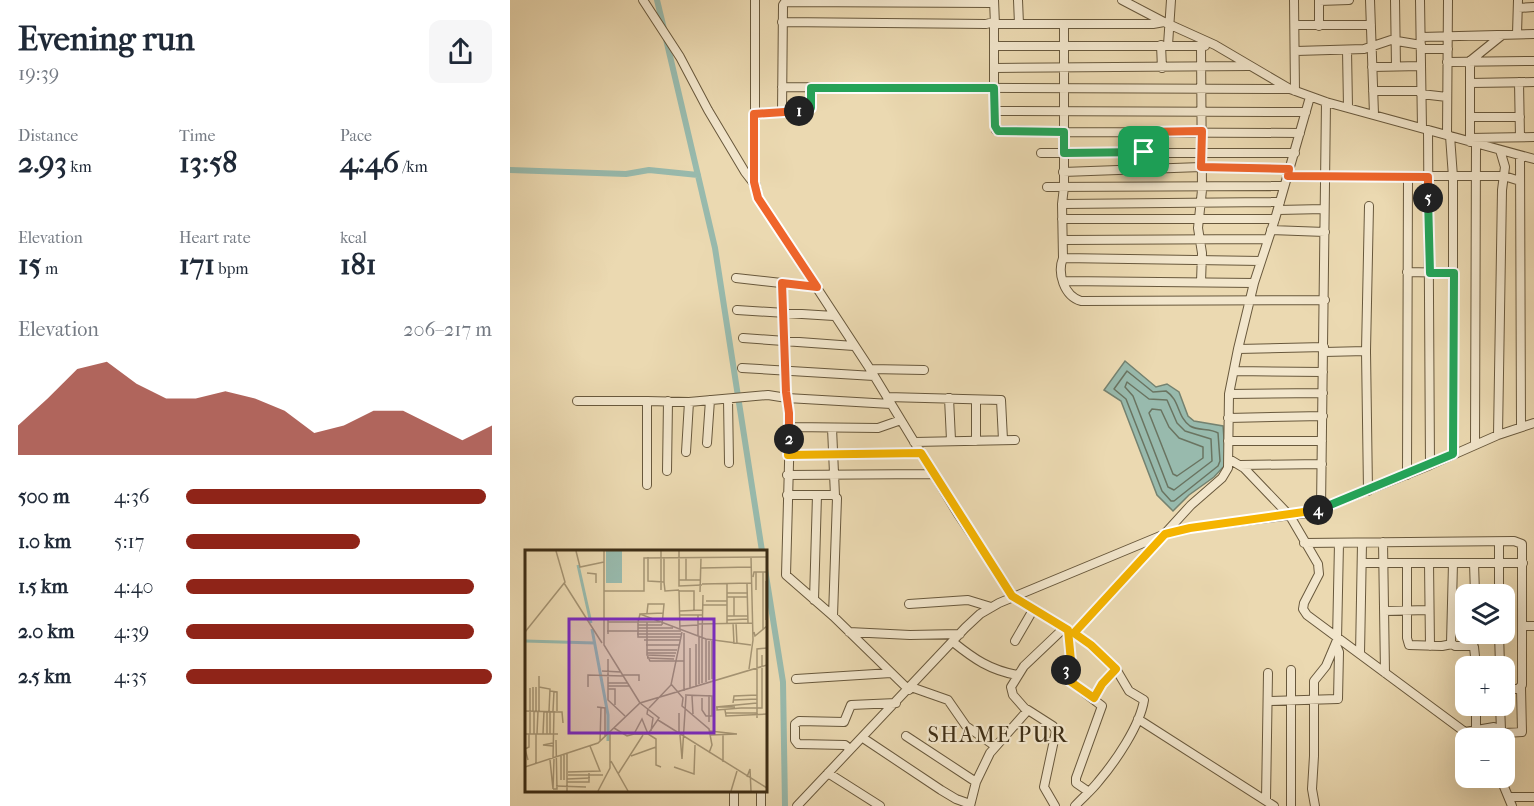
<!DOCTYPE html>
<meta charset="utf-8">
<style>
body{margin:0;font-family:"IM FELL French Canon",serif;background:#f6f6f7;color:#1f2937;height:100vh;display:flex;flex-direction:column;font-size:22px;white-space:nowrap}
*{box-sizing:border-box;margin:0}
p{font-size:20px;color:#747a83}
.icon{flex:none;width:33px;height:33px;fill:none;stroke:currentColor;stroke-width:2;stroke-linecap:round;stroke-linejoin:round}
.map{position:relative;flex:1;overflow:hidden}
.details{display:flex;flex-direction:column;background:#fff;width:510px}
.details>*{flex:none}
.tools{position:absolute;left:945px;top:584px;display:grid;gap:12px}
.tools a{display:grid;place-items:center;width:60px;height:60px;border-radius:12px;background:#fff;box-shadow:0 6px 24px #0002;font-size:30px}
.pin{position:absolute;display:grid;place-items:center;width:51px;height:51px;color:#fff;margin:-26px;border-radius:12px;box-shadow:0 3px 9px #0006}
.km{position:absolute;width:30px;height:30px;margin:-15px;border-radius:50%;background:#222;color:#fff;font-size:16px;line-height:30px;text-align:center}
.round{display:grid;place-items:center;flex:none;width:63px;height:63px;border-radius:12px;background:#f6f6f7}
.headline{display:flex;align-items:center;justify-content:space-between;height:102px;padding:0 18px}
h1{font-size:33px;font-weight:800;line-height:45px}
.figures{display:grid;grid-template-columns:repeat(3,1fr);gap:9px;height:102px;padding:6px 18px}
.figures div{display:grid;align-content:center}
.figures b{font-size:30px;font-weight:800}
.figures small{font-size:16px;font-weight:400}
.figures p{font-size:16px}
.chart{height:168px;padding:12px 18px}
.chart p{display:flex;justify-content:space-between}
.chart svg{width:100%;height:108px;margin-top:6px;fill:#8f2418;opacity:.7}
ul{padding:0 18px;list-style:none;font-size:20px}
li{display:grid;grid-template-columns:96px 72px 1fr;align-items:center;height:45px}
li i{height:15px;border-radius:8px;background:#8f2418}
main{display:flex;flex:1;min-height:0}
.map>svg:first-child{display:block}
.water{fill:#98baad;stroke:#748270;stroke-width:1.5}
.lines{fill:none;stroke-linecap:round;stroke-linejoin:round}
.shore{stroke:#6a7461;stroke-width:1.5}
.canal{stroke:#98baad;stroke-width:6}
.minor-casing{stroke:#68583c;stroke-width:10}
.minor{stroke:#f2e6cc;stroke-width:8}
.split-1-casing{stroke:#fff;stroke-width:12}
.split-2-casing{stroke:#fff;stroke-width:12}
.split-3-casing{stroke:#fff;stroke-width:12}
.split-4-casing{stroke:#fff;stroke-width:12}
.split-5-casing{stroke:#fff;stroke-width:12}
.split-6-casing{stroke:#fff;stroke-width:12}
.split-1{stroke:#22a559;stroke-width:8}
.split-2{stroke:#f0652b;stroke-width:8}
.split-3{stroke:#f5b400;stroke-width:8}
.split-4{stroke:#f5b400;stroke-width:8}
.split-5{stroke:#22a559;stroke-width:8}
.split-6{stroke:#f0652b;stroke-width:8}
.labels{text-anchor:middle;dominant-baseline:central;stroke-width:4.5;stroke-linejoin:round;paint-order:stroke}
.quarter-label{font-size:22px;letter-spacing:1.5px;fill:#3d2d15;stroke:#f2e6cc}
.inset-river{fill:none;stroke:#98baad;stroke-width:3}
.inset-road{fill:none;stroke:#a59473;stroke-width:1.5}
.view{fill:#7b2cbf;fill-opacity:0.15;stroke:#7b2cbf;stroke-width:3}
.inset-edge{fill:none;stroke:#3d2d15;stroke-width:3}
</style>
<main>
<section class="details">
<div class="headline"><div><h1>Evening run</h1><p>19:39</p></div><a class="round"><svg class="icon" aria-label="share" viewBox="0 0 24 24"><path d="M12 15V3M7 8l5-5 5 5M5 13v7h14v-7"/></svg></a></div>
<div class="figures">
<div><p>Distance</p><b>2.93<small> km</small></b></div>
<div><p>Time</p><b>13:58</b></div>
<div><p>Pace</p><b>4:46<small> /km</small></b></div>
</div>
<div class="figures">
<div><p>Elevation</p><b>15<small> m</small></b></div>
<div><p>Heart rate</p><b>171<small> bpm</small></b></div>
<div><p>kcal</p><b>181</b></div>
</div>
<div class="chart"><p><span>Elevation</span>206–217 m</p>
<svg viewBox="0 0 160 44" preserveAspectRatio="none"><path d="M0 44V32L10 21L20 9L30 6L40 15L50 21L60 21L70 18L80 21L90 26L100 35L110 32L120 26L130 26L140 32L150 38L160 32V44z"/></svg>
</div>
<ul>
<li><b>500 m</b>4:36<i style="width:98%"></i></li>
<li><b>1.0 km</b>5:17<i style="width:57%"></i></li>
<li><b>1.5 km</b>4:40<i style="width:94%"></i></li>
<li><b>2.0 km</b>4:39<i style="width:94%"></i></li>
<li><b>2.5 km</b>4:35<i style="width:100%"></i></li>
</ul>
</section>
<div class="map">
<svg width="1024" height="806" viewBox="0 0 1024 806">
<rect width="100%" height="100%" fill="#ebd9b1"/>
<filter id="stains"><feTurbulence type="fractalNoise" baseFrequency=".00333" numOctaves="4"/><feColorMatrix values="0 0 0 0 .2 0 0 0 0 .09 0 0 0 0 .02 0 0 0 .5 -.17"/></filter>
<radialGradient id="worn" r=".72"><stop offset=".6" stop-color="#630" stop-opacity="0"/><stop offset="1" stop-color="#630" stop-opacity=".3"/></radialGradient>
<path class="water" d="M615 361 646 387 657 384 669 392 678 416 684 421 713 426 716 464 704 477 679 495 663 511 647 495 611 401 594 390Z"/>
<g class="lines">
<path class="shore" d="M617 371 643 392 656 391C670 400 667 417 680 426 688 431 700 428 708 433L710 461 708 466 664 501H661L652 491 616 399 604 389Z
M617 382 639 399 657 400 667 423 675 431 701 439 702 461 664 490 658 487 623 396 615 387Z
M642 409 651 410 659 427 669 438 693 447V458L667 476 663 474 639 413Z"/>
<path class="canal" d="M147 0 154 29
M156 39 205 248 252 551
M0 170 116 174 139 170 188 175
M255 569 273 682 275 806"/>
<g class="minor-casing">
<path id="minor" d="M133 0 170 57 198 110 235 172 245 185
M245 0V182L248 198 360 369 448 514 503 596
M484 0 485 25
M508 0 509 24
M612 0 654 22 705 45 780 89 816 102 1024 159
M784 0 785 91
M809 0V26
M860 0 864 114
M885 0 886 66
M910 0 912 128
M809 1 839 0
M1008 8 1024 7
M272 22 476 24 484 22
M654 22 643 24H486L484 27V111L486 130 553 132 790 133
M554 25V187L552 204 553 258 751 261
M785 25H861
M1007 34 1008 0
M911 37 1024 34
M651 45 652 68
M658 45 661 0
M485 46H695
M911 49H938
M837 50 838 107
M786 51 854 49 881 40 911 45
M937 62 1024 61
M862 67 911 66
M485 68 739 66
M1009 82 1010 137
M960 83 1024 82
M272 87 780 89
M863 91H911
M911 94 937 97
M484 111 796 112
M272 112 273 5 275 2 483 3
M245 114 298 111 301 105V88
M960 117H1010
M918 130 920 465
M937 135 938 0
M940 136 943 177V454
M960 138 1024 137
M960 142V61L991 36
M634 152V132
M531 153H785
M1010 156 1011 427
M553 172 691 167 779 169
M778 176H994L1010 181
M537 187 774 186
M552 204 770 202
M768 210 814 209
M552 219H765
M761 230 815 232
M553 240 758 239
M553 258C547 273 554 296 571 301L815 300
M897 272 944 273
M226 278 307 287
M554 281 744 283
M691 282 692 253 688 228 692 190 691 47
M272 283 276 392 280 427 276 575 323 616 399 690
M227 310 324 316
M233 338 344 346
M728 349 814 347
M814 352 856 351
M232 368 364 376
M360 369 414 370
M724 371 813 372
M719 394 813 393
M377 397 491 400 493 440
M439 398 441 440
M218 399 219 463
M67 401H137
M718 418 813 416
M280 427 368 428 391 420
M322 428 325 496
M988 435 992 190 995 167 990 150
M466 441V400
M718 441H812
M404 442 505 440
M197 443 200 400
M965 445 966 144
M176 452 179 402
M278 455 411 453
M719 459 734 468 780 516 808 564 809 574 794 603 793 609 797 615 963 738
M730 465 812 464
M157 471 158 401
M277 475 423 474
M897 475 898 176
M137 485V401L179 402 258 395 277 398 381 404
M858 491 856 351 859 206
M277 495H324L327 498 323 616
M811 509 816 102
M873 542 875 673
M989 542V594
M794 543 1004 541 1012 544V685L1008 689H994
M852 563H1013
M897 563V638L899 645 932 646 942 644
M919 563 920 646
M943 563 941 643 945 646H961L964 647 966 666
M964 563 965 594
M503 596 581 644 606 669 619 691 634 700C630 726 605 762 588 782 581 791 572 798 565 806
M304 600 307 495
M399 604 458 600 481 607
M874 611 919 610
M1012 626H1024
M558 630 561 661 553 676 592 706 566 778V783L579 792
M339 632 400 635 450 634
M564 633 681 505 712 478 718 468 719 394 728 349 744 283 765 219 800 97
M989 633 990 666
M505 641 523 610
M443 642C464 659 480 670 507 675
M963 646 965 633
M850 654 852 543
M286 679 381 673
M401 687 438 700 456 726 485 746
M584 698 595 680 606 669
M758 701 828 699 829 652 826 645
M966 705V731
M990 705 991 730
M517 711 503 695 501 687 514 666 554 628
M628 719 764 806
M955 732 984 727 995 733 1012 732 1011 688
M396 736 466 782
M353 738 431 790 446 799 460 804
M340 749 335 745 288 744 285 740V724L289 721 334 722 341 705 386 703
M318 773 370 806
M990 777 1002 806
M999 797H1024
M756 800 758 673
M224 806V790
M251 806V790
M287 806 455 628 470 614 489 603 655 534 680 528 797 513 811 509 920 465 988 435 1024 423
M460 806 466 782 480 753 518 710 543 726 546 731 534 787 545 806
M781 806V670
M805 806 802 789 804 756V681L816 666 827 640 829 543"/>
</g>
<use href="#minor" class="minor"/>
</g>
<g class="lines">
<g class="split-1-casing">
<path id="split-1" d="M289 111H296L301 108V88H484L485 126 488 131 554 132V153L634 152"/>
</g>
<g class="split-2-casing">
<path id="split-2" d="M279 439V413L276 392 272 283 307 287 248 198 244 182V114L289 111"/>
</g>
<g class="split-3-casing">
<path id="split-3" d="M279 439 278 455 411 453 502 596 558 630 561 661 556 670"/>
</g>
<g class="split-4-casing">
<path id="split-4" d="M556 670 553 674 554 677 584 698 592 684 606 669 581 645 564 633 655 534 680 528 808 510"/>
</g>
<g class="split-5-casing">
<path id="split-5" d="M808 510 943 454 944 273H920L918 198"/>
</g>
<g class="split-6-casing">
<path id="split-6" d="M634 152V132L692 131 691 167 779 169 778 176 918 177V198"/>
</g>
<use href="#split-1" class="split-1"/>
<use href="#split-2" class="split-2"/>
<use href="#split-3" class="split-3"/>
<use href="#split-4" class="split-4"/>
<use href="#split-5" class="split-5"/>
<use href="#split-6" class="split-6"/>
</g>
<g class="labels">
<g class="quarter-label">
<text x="488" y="735">SHAME PUR</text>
</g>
</g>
<g transform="translate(15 550)">
<rect width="242" height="242" fill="#ebd9b1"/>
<path d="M81 1H97V33H81Z" fill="#98baad"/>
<path class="inset-river" d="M53 15 66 73M67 79 83 165V191M0 91 70 93"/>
<path class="inset-road" d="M51 1 55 17 79 12M154 1V36L177 35M123 7V31L139 32 140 41 154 40M161 8V30M176 18 226 17M136 22V1M238 22V79M62 23 71 24V33M228 27 229 22H242M154 30H176M241 31V70M139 32V7M39 33 77 93M177 34 227 33M202 34V73M222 34 223 73M136 40V22M154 40 155 82M231 40V22M79 41V1M154 41H169V60M175 42 176 8M202 43H223M202 47H223M181 51H202M177 55H202M155 61 177 60M122 63 123 54H139L137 75M115 64 138 63M155 65H177M173 65V87M202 66H223M209 66V47M202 70 223 69M83 72H113M113 72 115 64 181 89 226 95M122 72V105L150 106M135 72H113V87H156M208 73 209 94M211 73 212 94M173 74 227 73M113 75H137M155 76 173 75M113 78H148M82 81H154M0 82 40 32 31 1M229 82 230 86 242 76M83 84V69H112M112 84H157M174 87V134M177 88V133M177 88 178 45M119 90H155M187 91V129M121 95H154M122 100H152M122 103H151M122 105 125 111H159M122 108 149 109M83 109V150L100 166M224 119 228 90 226 7M77 121 96 122M98 125H114V131M14 126V161M184 130V91M181 132V89M83 133H102M146 134 158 148 157 156 184 179 187 195 184 203M83 136H104M171 136V94M8 137V161M11 137V161M14 137 25 139 24 161M63 137V125L98 126M5 138V184M165 138V98M83 139H90V155M25 141 32 142V161M159 141V83M160 145 187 146V166H181L177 160V148M184 145V172M167 146 168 164M209 150 232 149M115 153 79 95V41H119V8L242 7M115 153 134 168 123 184 131 189V215L136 217M208 153 209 146 232 145M72 157 80 158V187M191 157 232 153M191 157H210M192 157V160L216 158M123 158 122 164 128 168 126 181M124 158 146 135 157 82M216 158H237V105M200 160 201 166 242 164M0 161 37 162 38 173M28 161 29 141M154 163V183M200 163H232M232 168V99L242 98M133 170 242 238M89 178 102 186 109 184M185 181 212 184M0 184H33M9 184V161M12 184 13 161M18 184 19 161M22 184V161M25 184V161M123 184 117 169 109 184H123M155 185 157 209 161 146M186 185 212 184M75 192 76 157M28 196 18 195 28 193M42 204V241M39 205V230M106 206 131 197M28 208 29 161M3 210 0 199 4 197V184M25 210 28 239 29 209M86 211 103 241M198 212V185M11 214V184M0 217 73 193 115 153 242 115M149 217 169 224 170 195M43 222 75 221 65 196M93 224 118 185M43 225H78M222 227 225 219 226 241M42 229 65 228M36 230V206M42 232H64V223M31 236 61 237M28 239H32L31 190M73 241 85 218V182M206 241 212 221"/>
<path class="view" d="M44 69H189V183H44Z"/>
<rect width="242" height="242" class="inset-edge"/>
</g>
<rect width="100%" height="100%" filter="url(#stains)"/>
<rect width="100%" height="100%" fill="url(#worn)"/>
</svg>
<div class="tools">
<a><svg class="icon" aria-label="layers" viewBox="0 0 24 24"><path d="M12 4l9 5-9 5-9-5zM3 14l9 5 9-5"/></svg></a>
<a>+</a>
<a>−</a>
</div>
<div class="pin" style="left:634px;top:152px;background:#1e9e55"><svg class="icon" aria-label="arrive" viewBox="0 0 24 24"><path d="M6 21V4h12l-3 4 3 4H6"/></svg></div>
<b class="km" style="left:289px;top:111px">1</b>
<b class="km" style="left:279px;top:439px">2</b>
<b class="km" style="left:556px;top:670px">3</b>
<b class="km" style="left:808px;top:510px">4</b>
<b class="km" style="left:918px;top:198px">5</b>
</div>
</main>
